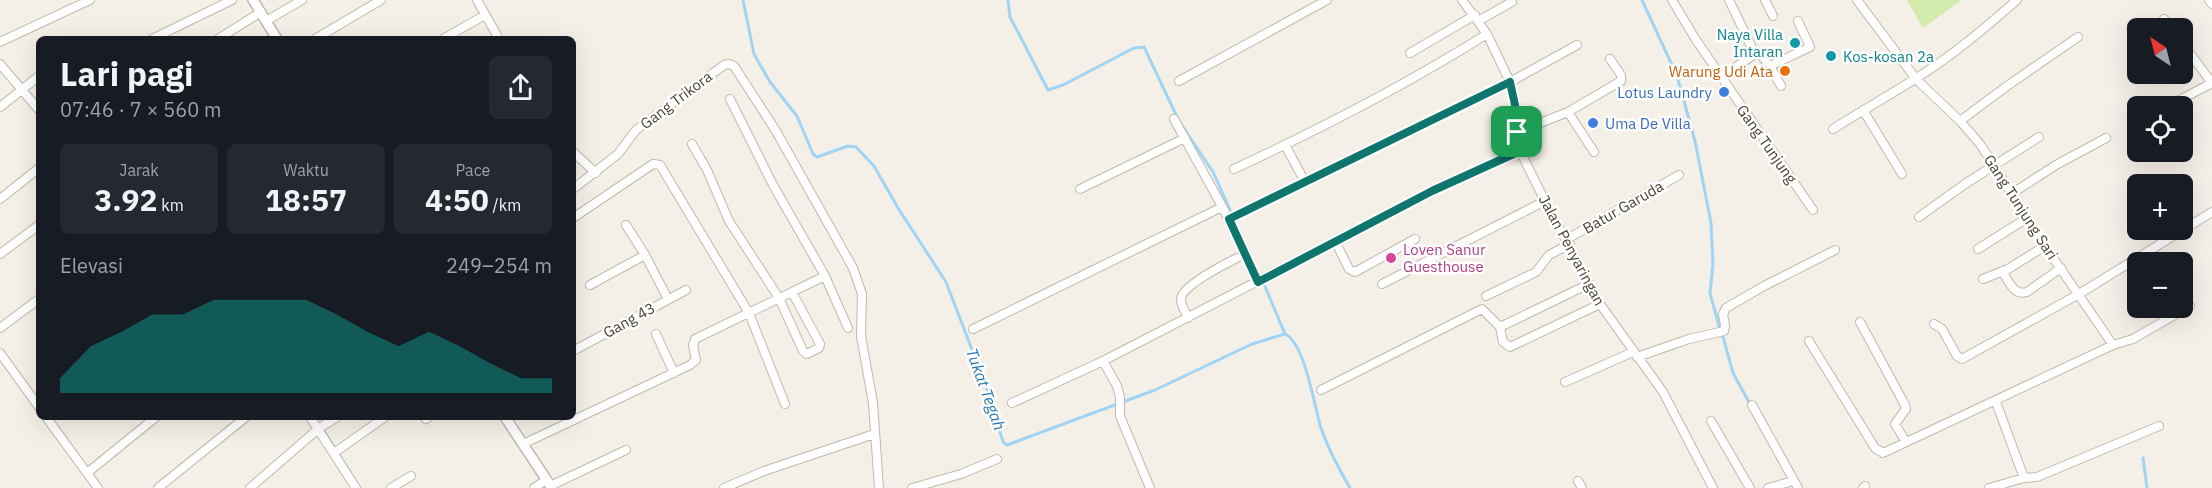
<!DOCTYPE html>
<html lang="id">
<meta charset="utf-8">
<style>
body{margin:0;font-family:"IBM Plex Sans",sans-serif;background:#242831;color:#f1f3f6;height:100vh;display:flex;flex-direction:column;font-size:22px;white-space:nowrap}
*{box-sizing:border-box;margin:0}
p{font-size:20px;color:#9ea1a6}
.icon{flex:none;width:33px;height:33px;fill:none;stroke:currentColor;stroke-width:2;stroke-linecap:round;stroke-linejoin:round}
.map{position:relative;flex:1;overflow:hidden}
.panel{position:absolute;left:36px;top:36px;width:540px;height:384px;display:flex;flex-direction:column;background:#171b24;border-radius:9px;box-shadow:0 6px 24px #0002}
.panel>*{flex:none}
.needle{width:39px;rotate:325deg}
.tools{position:absolute;left:2127px;top:18px;display:grid;gap:12px}
.tools a{display:grid;place-items:center;width:66px;height:66px;border-radius:9px;background:#171b24;box-shadow:0 6px 24px #0002;font-size:30px}
.pin{position:absolute;display:grid;place-items:center;width:51px;height:51px;color:#fff;margin:-26px;border-radius:12px;box-shadow:0 3px 9px #0006}
.round{display:grid;place-items:center;flex:none;width:63px;height:63px;border-radius:9px;background:#242831}
.summary{display:flex;align-items:center;justify-content:space-between;height:102px;padding:0 24px}
h1{font-size:33px;font-weight:700;line-height:45px}
.stats{display:grid;grid-template-columns:repeat(3,1fr);gap:9px;height:102px;padding:6px 24px}
.stats div{display:grid;align-content:center;border-radius:9px;background:#242831;text-align:center}
.stats b{font-size:30px;font-weight:700}
.stats small{font-size:16px;font-weight:400}
.stats p{font-size:16px}
.chart{height:168px;padding:12px 24px}
.chart p{display:flex;justify-content:space-between}
.chart svg{width:100%;height:108px;margin-top:6px;fill:#0f766e;opacity:.7}
.map>svg:first-child{display:block}
.green{fill:#d1ecad}
.lines{fill:none;stroke-linecap:round;stroke-linejoin:round}
.stream{stroke:#a0d4f5;stroke-width:3}
.minor-casing{stroke:#c1b8a9;stroke-width:10}
.tertiary-casing{stroke:#c1b8a9;stroke-width:12}
.minor{stroke:#fff;stroke-width:8}
.tertiary{stroke:#fff;stroke-width:9}
.route-casing{stroke:#fff;stroke-width:12}
.route{stroke:#0f766e;stroke-width:8}
.culture-dot{fill:#0f9aa8;stroke:#fff;stroke-width:2}
.food-dot{fill:#e8710a;stroke:#fff;stroke-width:2}
.shop-dot{fill:#3f7fe0;stroke:#fff;stroke-width:2}
.hotel-dot{fill:#d1479c;stroke:#fff;stroke-width:2}
.labels{text-anchor:middle;dominant-baseline:central;stroke-width:5;stroke-linejoin:round;paint-order:stroke}
.culture-label{font-size:15px;fill:#0d838f;stroke:#fff;text-anchor:end}
.food-label{font-size:15px;fill:#c56008;stroke:#fff;text-anchor:end}
.shop-label{font-size:15px;fill:#366cbe;stroke:#fff;text-anchor:end}
.street-label{font-size:15px;fill:#494135;stroke:#fff}
.hotel-label{font-size:15px;fill:#b23c85;stroke:#fff;text-anchor:start}
.water-label{font-size:16px;font-style:italic;fill:#267ab3;stroke:#fff}
</style>
<div class="map">
<svg width="2212" height="488" viewBox="0 0 2212 488">
<rect width="100%" height="100%" fill="#f5f0e7"/>
<path class="green" d="M1907 0H1962L1923 28Z"/>
<g class="lines">
<path class="stream" d="M743 0 754 54 770 82 797 116 813 154 817 157 848 146 856 147 874 166 898 208 946 282 986 386 1003 442 1007 445 1155 390 1252 344 1285 334C1305 343 1314 406 1321 428 1328 449 1339 469 1350 488
M1008 0 1010 17 1048 90 1063 85 1134 48 1144 47 1179 121 1213 172 1257 270
M1642 0 1677 76 1695 141 1711 223 1713 264 1710 293 1719 326
M1264 284 1285 334
M1723 337 1733 373 1750 404
M315 417 320 426
M324 431 336 450
M338 453 350 472
M2143 458 2147 488"/>
<g class="minor-casing">
<path id="minor" d="M477 0 499 39
M1462 0 1487 34 1510 82 1515 105 1520 151 1545 201 1600 304 1663 392 1713 488
M1672 0 1696 40 1813 210
M1765 0 1773 16
M1857 0 1916 79 1960 121 1980 144 2045 246 2113 345
M2209 0 2212 4
M2164 19 2171 28
M266 21 302 0
M1478 21 1512 2
M152 39 232 0
M218 39 261 12
M315 39 381 0
M443 39 485 15
M0 42 90 0
M2182 43 2212 83
M1410 53 1475 15
M1755 54 1758 52 1770 66 1781 86
M0 64 39 110
M1770 66 1810 47 1798 21
M1721 77 1755 54 1729 0
M1179 81 1327 0
M730 99 773 185 825 276 848 328
M2168 106 2212 83
M0 107 39 76
M1863 110 1902 174
M1568 112 1594 152
M1174 119 1224 210 1258 282
M1960 121 2007 86 2078 37
M2135 126 2138 124
M1833 129C1860 112 1888 96 1915 79 1952 56 1985 28 2017 0
M1517 132 1568 112 1621 81V75L1610 59
M692 144 707 170 729 221 779 298 803 351 807 354 819 348 820 344 792 292
M1285 145 1305 182
M573 152 596 173
M1234 169C1320 129 1406 85 1487 34
M573 189 618 154 636 130 724 65 729 64 734 66 776 131 853 268 862 294 861 336 873 403 879 488
M1080 189 1185 138
M2011 194 2056 165 2106 138
M0 199 39 168
M1919 217 1965 184 2039 137
M573 218 653 164 660 165 749 313 785 404
M1229 219 1510 82 1577 45
M626 225 645 255 668 299
M1567 239 1679 175
M1335 241 1349 269 1355 272 1415 239
M1978 249 2027 218
M0 254 39 225
M2002 271C2009 281 2013 296 2027 292L2061 268
M1983 279 2008 269 2045 246
M1382 284 1545 201
M590 285 645 255
M1486 296 1536 272 1549 255 1570 244
M1188 318C1186 313 1181 305 1181 300 1179 287 1225 264 1237 258
M1860 322 1905 405 1906 409 1895 424 1906 442
M1934 324 1942 329 1957 356 1962 359 2079 294 2212 212
M1500 327 1589 284
M0 328 39 299
M973 329 1222 207
M656 334 674 373
M1809 341 1875 448 1883 453 2113 345 2133 339 2190 306
M573 351 686 290
M0 353 39 407
M1637 357 1689 339 1724 331 1725 325 1723 314 1726 308 1764 286 1835 250
M1103 361 1117 386 1120 397V416L1150 488
M1565 382 1633 352
M1321 390 1482 309 1500 327 1503 342 1510 347 1600 304
M1996 402 2024 478
M1012 403 1103 361 1432 191 1520 151
M1752 405 1798 488
M46 417 98 488
M310 417 356 488
M424 417 426 419 429 417
M1711 421 1750 488
M523 444 690 365 696 360 693 346 695 339 825 276
M334 453 385 417
M87 473 156 417
M1578 481 1582 488
M550 486 626 450
M158 488 246 417
M250 488 318 429 337 417
M391 488 411 476
M534 488 546 480
M724 488 764 471 874 434
M912 488 961 474 997 459
M1768 488 1793 481
M1863 488 1865 486
M1989 488 2024 478 2037 477 2159 426"/>
</g>
<g class="tertiary-casing">
<path id="tertiary" d="M253 0 277 39
M505 417 552 488"/>
</g>
<use href="#minor" class="minor"/>
<use href="#tertiary" class="tertiary"/>
</g>
<g class="lines">
<g class="route-casing">
<path id="route" d="M1510 82 1515 105 1520 151 1432 191 1258 282 1229 219Z"/>
</g>
<use href="#route" class="route"/>
</g>
<g class="culture-dot">
<circle cx="1795" cy="43" r="6"/>
<circle cx="1831" cy="56" r="6"/>
</g>
<circle class="food-dot" cx="1785" cy="71" r="6"/>
<g class="shop-dot">
<circle cx="1724" cy="92" r="6"/>
<circle cx="1593" cy="123" r="6"/>
</g>
<circle class="hotel-dot" cx="1391" cy="258" r="6"/>
<g class="labels">
<g class="culture-label">
<text x="1783" y="34">Naya Villa<tspan x="1783" dy="17">Intaran</tspan></text>
<text x="1843" y="56" text-anchor="start">Kos-kosan 2a</text>
</g>
<g class="food-label">
<text x="1773" y="71">Warung Udi Ata</text>
</g>
<g class="shop-label">
<text x="1712" y="92">Lotus Laundry</text>
<text x="1605" y="123" text-anchor="start">Uma De Villa</text>
</g>
<g class="street-label">
<text transform="translate(676 100) rotate(-37)">Gang Trikora</text>
<text transform="translate(1767 144) rotate(55)">Gang Tunjung</text>
<text transform="translate(1623 207) rotate(-30)">Batur Garuda</text>
<text transform="translate(2021 207) rotate(57)">Gang Tunjung Sari</text>
<text transform="translate(1572 250) rotate(62)">Jalan Penyaringan</text>
<text transform="translate(629 320) rotate(-29)">Gang 43</text>
</g>
<g class="hotel-label">
<text x="1403" y="249">Loven Sanur<tspan x="1403" dy="17">Guesthouse</tspan></text>
</g>
<g class="water-label">
<text transform="translate(986 389) rotate(70)">Tukat Tegah</text>
</g>
</g>
</svg>
<div class="tools">
<a><svg class="needle" viewBox="-14 -14 28 28"><path d="M0-13l5 13h-10z" fill="#e53935"/><path d="M0 13l5-13h-10z" fill="#9ea1a6"/></svg></a>
<a><svg class="icon" aria-label="locate" viewBox="0 0 24 24"><circle cx="12" cy="12" r="6"/><path d="M12 2v4M12 18v4M2 12h4M18 12h4"/></svg></a>
<a>+</a>
<a>−</a>
</div>
<div class="pin" style="left:1517px;top:132px;background:#1e9e55"><svg class="icon" aria-label="arrive" viewBox="0 0 24 24"><path d="M6 21V4h12l-3 4 3 4H6"/></svg></div>
<section class="panel">
<div class="summary"><div><h1>Lari pagi</h1><p>07:46 · 7 × 560 m</p></div><a class="round"><svg class="icon" aria-label="share" viewBox="0 0 24 24"><path d="M12 15V3M7 8l5-5 5 5M5 13v7h14v-7"/></svg></a></div>
<div class="stats">
<div><p>Jarak</p><b>3.92<small> km</small></b></div>
<div><p>Waktu</p><b>18:57</b></div>
<div><p>Pace</p><b>4:50<small> /km</small></b></div>
</div>
<div class="chart"><p><span>Elevasi</span>249–254 m</p>
<svg viewBox="0 0 160 44" preserveAspectRatio="none"><path d="M0 44V38L10 25L20 19L30 12L40 12L50 6L60 6L70 6L80 6L90 12L100 19L110 25L120 19L130 25L140 32L150 38L160 38V44z"/></svg>
</div>
</section>
</div>
